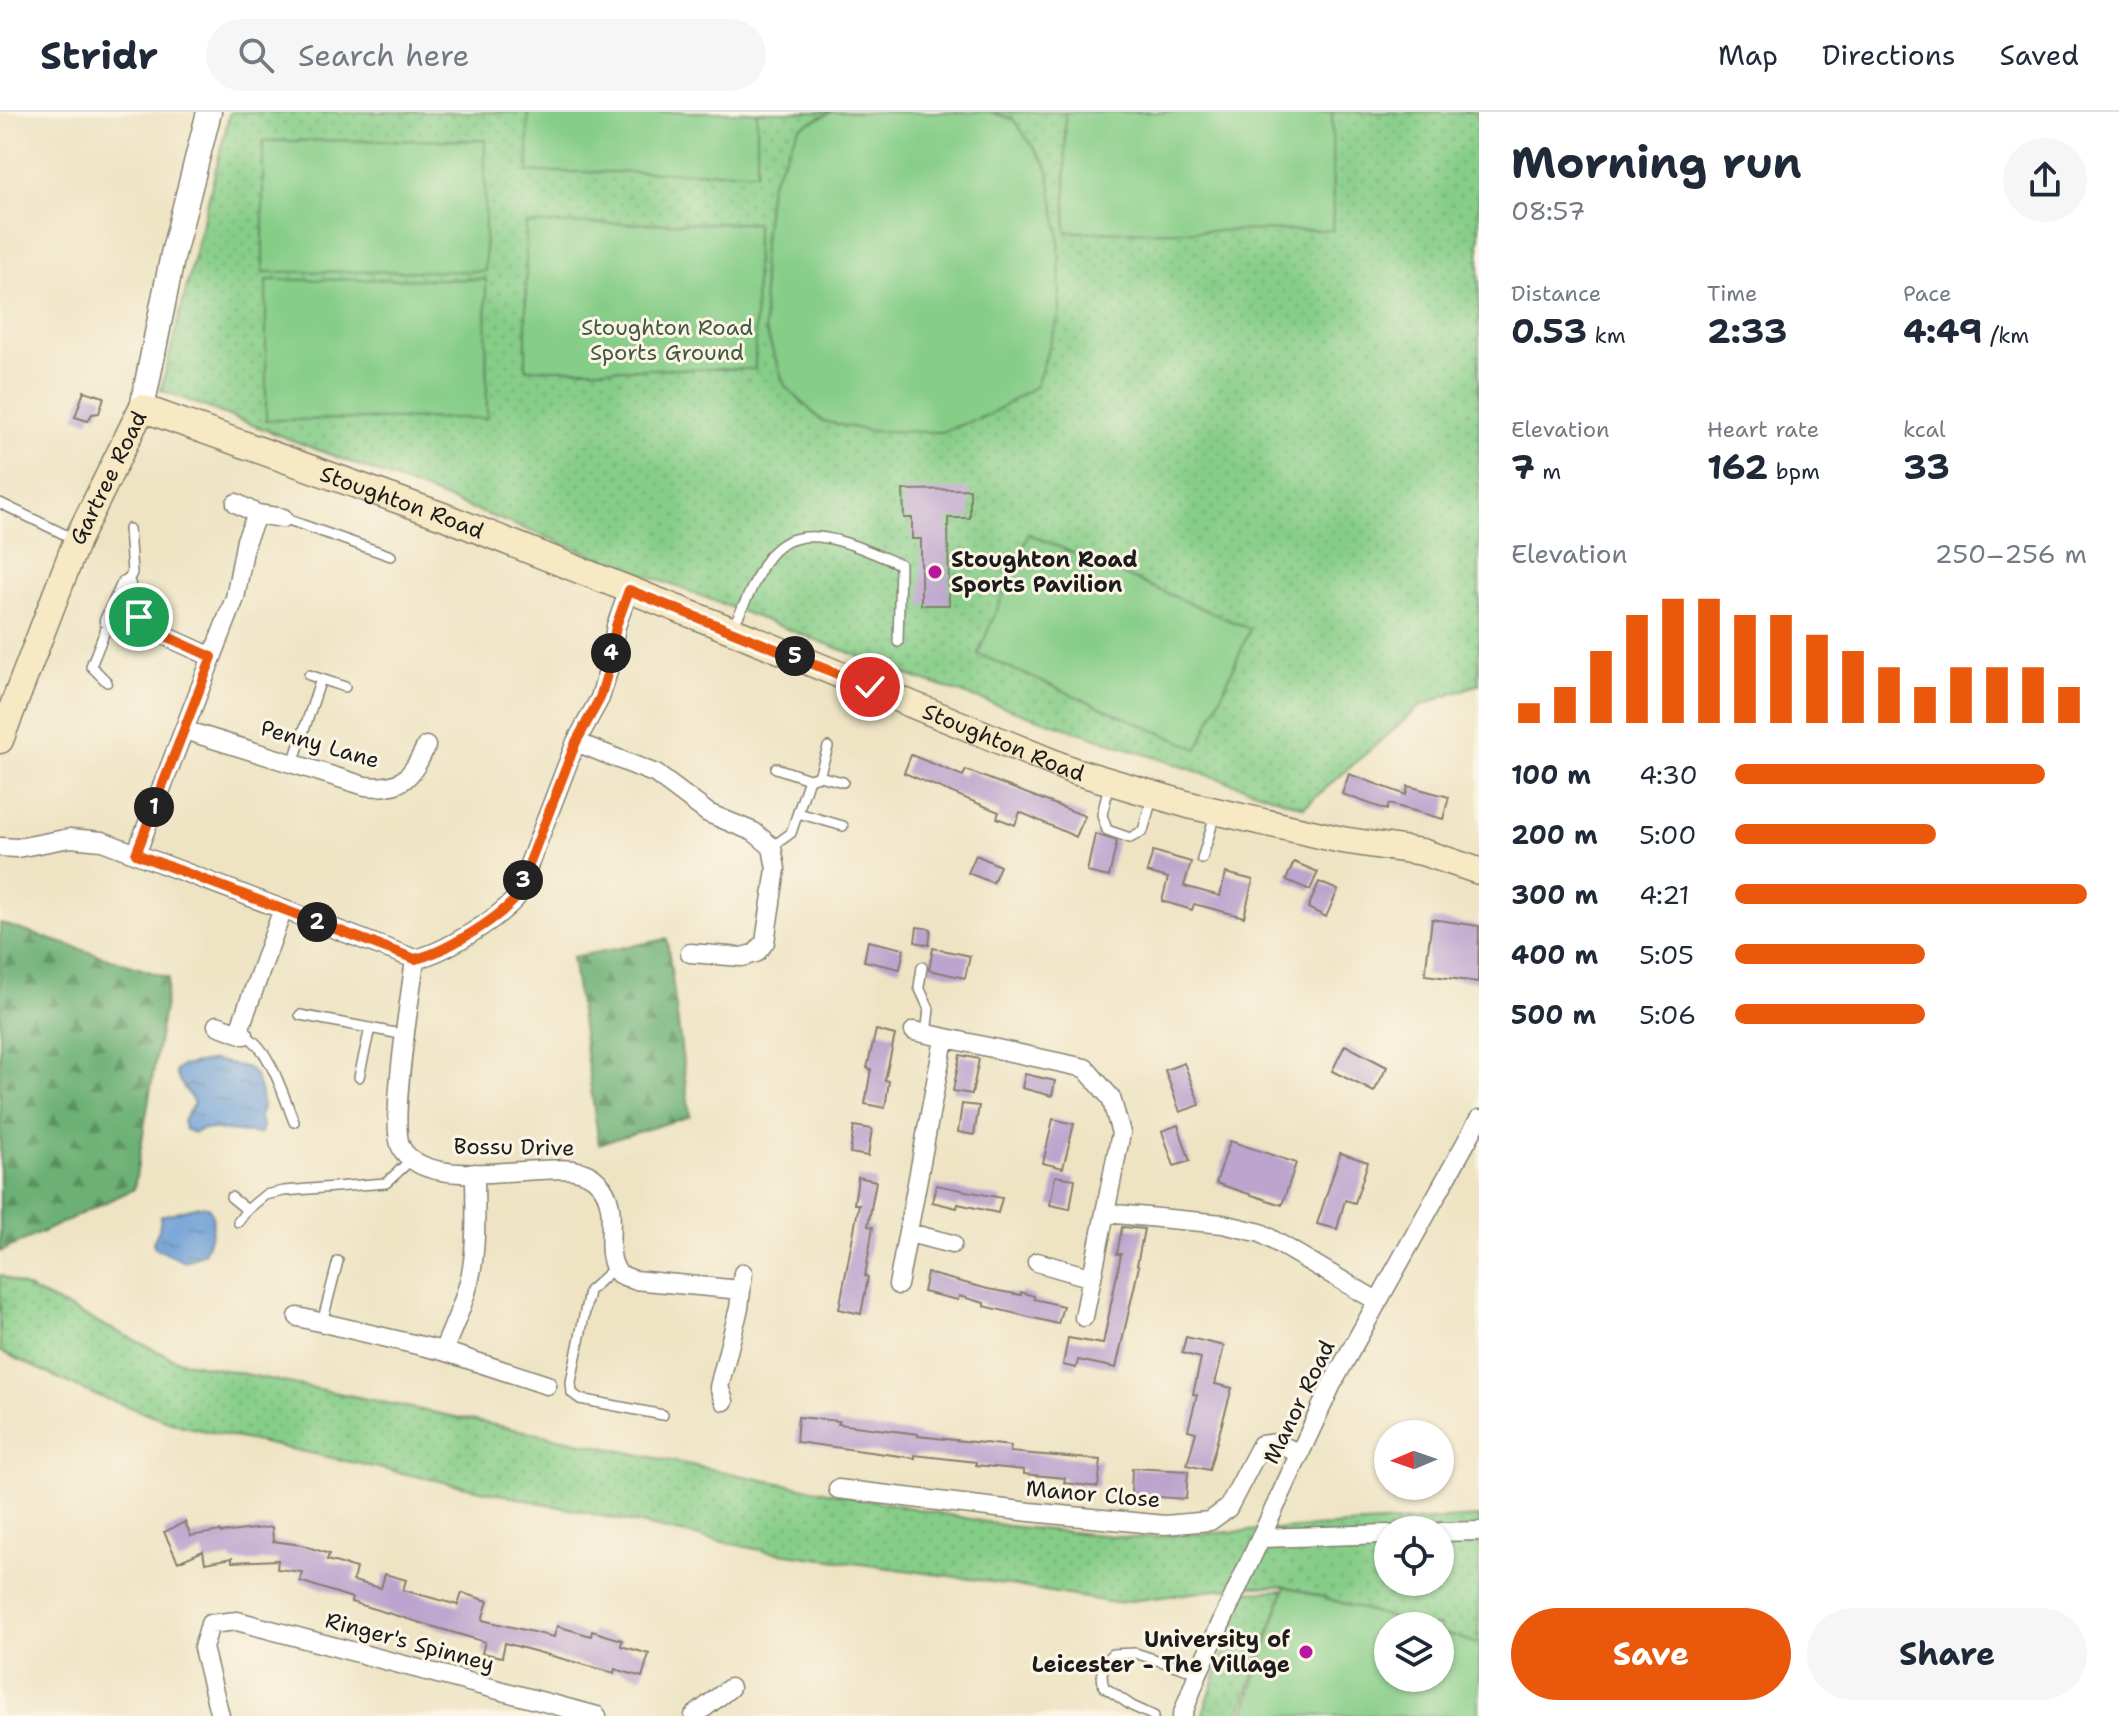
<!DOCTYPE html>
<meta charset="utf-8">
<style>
body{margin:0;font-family:"Shantell Sans",sans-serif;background:#f6f6f7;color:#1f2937;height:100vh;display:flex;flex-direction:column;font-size:30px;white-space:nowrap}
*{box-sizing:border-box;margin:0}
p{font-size:26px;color:#747a83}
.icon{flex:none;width:44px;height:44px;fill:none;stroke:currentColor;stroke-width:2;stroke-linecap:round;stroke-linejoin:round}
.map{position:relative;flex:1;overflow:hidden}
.sheet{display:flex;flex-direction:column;background:#fff;width:640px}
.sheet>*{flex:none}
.needle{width:52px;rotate:268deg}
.buttons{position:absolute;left:1374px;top:1308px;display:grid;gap:16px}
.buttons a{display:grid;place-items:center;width:80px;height:80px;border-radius:50%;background:#fff;box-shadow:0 2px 6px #0004;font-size:40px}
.pin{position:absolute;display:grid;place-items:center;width:68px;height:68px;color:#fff;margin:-34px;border:4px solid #fff;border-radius:50%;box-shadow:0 2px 8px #0007}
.km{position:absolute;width:40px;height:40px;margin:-20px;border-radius:50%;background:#222;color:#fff;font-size:22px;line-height:40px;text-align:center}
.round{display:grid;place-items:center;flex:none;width:84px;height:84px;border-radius:42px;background:#f6f6f7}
.overview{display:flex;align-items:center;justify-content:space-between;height:136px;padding:0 32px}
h1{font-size:44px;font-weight:700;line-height:60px}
.metrics{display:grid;grid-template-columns:repeat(3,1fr);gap:12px;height:136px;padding:8px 32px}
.metrics div{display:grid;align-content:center}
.metrics b{font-size:34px;font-weight:700}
.metrics small{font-size:22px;font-weight:400}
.metrics p{font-size:22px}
.chart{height:224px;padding:16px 32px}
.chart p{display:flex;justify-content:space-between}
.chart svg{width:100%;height:144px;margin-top:8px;stroke:#ea580c;stroke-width:6}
.primary-button{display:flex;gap:16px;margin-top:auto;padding:16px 32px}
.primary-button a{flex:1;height:92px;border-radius:48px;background:#ea580c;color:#fff;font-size:32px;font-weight:700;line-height:92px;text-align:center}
.primary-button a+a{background:#f6f6f7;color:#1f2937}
ul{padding:0 32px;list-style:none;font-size:26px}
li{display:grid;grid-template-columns:128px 96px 1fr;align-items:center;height:60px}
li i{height:20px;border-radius:10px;background:#ea580c}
header{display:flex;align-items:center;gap:48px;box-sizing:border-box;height:112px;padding:0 40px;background:#fff;border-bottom:2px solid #e0e1e3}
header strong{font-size:38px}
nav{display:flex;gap:44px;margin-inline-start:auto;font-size:28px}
.search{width:560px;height:72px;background:#f6f6f7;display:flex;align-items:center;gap:20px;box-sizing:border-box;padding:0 28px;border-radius:44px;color:#747a83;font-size:30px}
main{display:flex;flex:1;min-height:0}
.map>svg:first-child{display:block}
.grass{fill:url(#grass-dots);stroke:#517452;stroke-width:2;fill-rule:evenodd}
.forest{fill:url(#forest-firs);stroke:#446648;stroke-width:2}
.garden{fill:#86cd88;stroke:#517452;stroke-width:2}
.water{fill:url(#water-ripples);stroke:#435c78;stroke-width:2}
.building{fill:#bca4ce}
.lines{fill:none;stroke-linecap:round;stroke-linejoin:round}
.service-casing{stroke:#858070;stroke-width:12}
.minor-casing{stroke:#858070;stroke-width:21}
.tertiary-casing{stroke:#858070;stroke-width:27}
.secondary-casing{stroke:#858070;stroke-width:29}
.service{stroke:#fff;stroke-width:9}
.minor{stroke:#fff;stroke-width:18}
.tertiary{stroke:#fff;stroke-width:24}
.secondary{stroke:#f7e9c3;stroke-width:26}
.route-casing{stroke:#fff;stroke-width:16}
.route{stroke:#ea580c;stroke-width:10}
.poi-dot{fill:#b5179e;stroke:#fcf5e5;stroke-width:3}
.labels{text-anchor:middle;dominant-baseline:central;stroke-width:6;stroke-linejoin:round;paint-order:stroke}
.park-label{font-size:22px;fill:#415a42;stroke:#fcf5e5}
.street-label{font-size:22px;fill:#1c1c1c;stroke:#fcf5e5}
.poi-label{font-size:22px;font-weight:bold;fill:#1c1c1c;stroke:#fcf5e5;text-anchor:start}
</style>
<header>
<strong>Stridr</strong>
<div class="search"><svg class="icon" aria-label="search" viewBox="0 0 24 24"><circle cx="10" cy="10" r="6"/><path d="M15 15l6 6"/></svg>Search here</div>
<nav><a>Map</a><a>Directions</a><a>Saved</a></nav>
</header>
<main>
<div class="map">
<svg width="1479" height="1604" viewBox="0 0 1479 1604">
<defs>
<pattern id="grass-dots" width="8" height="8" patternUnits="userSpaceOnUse" patternTransform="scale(2)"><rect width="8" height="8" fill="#86cd88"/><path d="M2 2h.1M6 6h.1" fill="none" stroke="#73af75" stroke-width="1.8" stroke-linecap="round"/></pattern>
<pattern id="forest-firs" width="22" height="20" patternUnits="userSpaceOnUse" patternTransform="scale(2)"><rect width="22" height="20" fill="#6cb074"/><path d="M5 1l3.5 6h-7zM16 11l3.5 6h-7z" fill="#588e5e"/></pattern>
<pattern id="water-ripples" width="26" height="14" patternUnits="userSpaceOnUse" patternTransform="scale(2)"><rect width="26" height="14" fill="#6a9dd5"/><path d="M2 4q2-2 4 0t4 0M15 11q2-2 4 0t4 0" fill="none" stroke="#567fac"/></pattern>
</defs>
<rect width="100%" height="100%" fill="#fcf5e5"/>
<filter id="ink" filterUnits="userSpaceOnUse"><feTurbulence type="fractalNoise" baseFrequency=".0125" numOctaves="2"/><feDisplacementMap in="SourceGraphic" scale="16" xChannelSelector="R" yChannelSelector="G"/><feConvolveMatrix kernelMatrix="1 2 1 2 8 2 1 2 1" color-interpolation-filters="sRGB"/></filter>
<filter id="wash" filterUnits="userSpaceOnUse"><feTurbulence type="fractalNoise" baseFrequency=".006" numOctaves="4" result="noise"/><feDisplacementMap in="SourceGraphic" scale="32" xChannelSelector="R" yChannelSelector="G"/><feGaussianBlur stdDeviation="1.8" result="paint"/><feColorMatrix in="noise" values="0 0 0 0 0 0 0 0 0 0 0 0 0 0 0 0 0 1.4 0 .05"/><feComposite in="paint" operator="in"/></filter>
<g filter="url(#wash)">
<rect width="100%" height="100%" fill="#eee4c4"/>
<path class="grass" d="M230 0H1479V572L1422 593 1304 695 913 565 161 278Z
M0 1163 176 1248 774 1370 1007 1414 1133 1426 1479 1405V1532L1440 1520V1514H1419L1285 1474H1247L1115 1491 985 1469 765 1439 183 1314 90 1281 0 1239ZM1388 1418H1440V1470H1388Z
M1284 1478 1239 1604H1202L1245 1480Z"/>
<path class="forest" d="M0 811 169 866 134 1077 0 1140Z
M667 827 690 1004 599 1032 572 845Z"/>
<path class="garden" d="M528 0H757V60H528Z
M832 0H990L1013 7 1047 54 1059 122 1060 202 1036 274 988 303 941 320 870 319 822 309 785 274 765 217 762 145 770 73 800 15Z
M1065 0H1332L1333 118 1066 120Z
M485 28V159L263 160V29Z
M756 111 755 257H526V112Z
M486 167 487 306 266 308V168Z
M1029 422 1250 517 1198 637 978 542Z
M1285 1474 1419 1514H1388V1566H1440V1520L1479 1532V1604H1243Z"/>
<path class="water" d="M214 948 248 956 255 963 261 981 262 996 259 1004 263 1015 260 1022 203 1017 193 1021 185 1017 183 1009 194 991 176 963V959L182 954Z
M199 1094 208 1095C218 1107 210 1127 204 1141L185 1150 155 1136 153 1130 159 1118 161 1104Z"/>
<g id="blocks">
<path class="building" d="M84 279 104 285 99 301 92 302 88 309 75 305Z
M970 377V406H948L949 493H921V427H912V406H904L903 378Z
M911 643 963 664 966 658 1085 704 1076 725 1020 700 1015 713 997 706 999 700 904 661Z
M1349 662 1406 683 1408 674 1449 685 1443 707 1389 692 1387 698 1342 682Z
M1095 722 1117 729 1109 765 1087 760Z
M1153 739 1191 750 1184 774 1220 784 1226 761 1253 768 1244 805 1194 792 1192 798 1162 789 1168 766 1147 760Z
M976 743 1000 754 993 771 968 761Z
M1294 750 1318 760 1310 778 1286 768Z
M1319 770 1338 778 1326 805 1308 796Z
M1432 807 1479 814 1478 870 1425 863Z
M917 815 931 817 929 833 915 830Z
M868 829 904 837 900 857 864 849Z
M933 836 970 844 965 866 929 858Z
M876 918 895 923 885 968 889 969 885 996 865 992 871 957 867 956Z
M1345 933 1387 955 1374 980 1332 959Z
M960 943 979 947 972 982 953 979Z
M1184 951 1200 993 1180 1000 1165 958Z
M1025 962 1055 969 1052 984 1022 976Z
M962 992 979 994 974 1023 958 1020Z
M1053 1007 1074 1012 1063 1056 1043 1051Z
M1178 1013 1190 1049 1174 1054 1162 1019Z
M854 1014 872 1017 868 1044 850 1041Z
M1230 1029 1296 1051 1282 1093 1216 1071Z
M1340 1041 1368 1050 1355 1091 1345 1088 1337 1117 1317 1112Z
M1055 1064 1075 1067 1070 1097 1050 1093Z
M858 1065 876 1069 868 1114 873 1115 865 1164 868 1165 861 1202 839 1197 859 1092H854Z
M936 1073 1002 1086 998 1101 958 1092 957 1096 932 1090Z
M1122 1115 1144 1117 1137 1153 1139 1154 1116 1256 1078 1248 1076 1256 1063 1253 1068 1226 1103 1232 1121 1142H1117Z
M927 1161 988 1177 1021 1183V1180L1034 1184V1187L1063 1194 1058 1212 984 1194V1191L959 1184 958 1188 923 1180Z
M1186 1225 1224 1234 1215 1272 1232 1276 1209 1358 1187 1353 1196 1320 1188 1318 1197 1283 1193 1282 1201 1246 1182 1241Z
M798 1305 839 1309 838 1312 918 1322V1324L1011 1334 1010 1340 1101 1348 1098 1375 1064 1371 1065 1366 1024 1362V1358L976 1353V1350L915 1343V1346L796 1330Z
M1132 1356 1188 1359 1186 1387 1131 1383Z
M185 1410 191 1424 220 1419 221 1421 272 1415 273 1429 302 1433 329 1442 327 1448 356 1456 353 1469 381 1476 385 1462 406 1468 403 1478 458 1493 462 1481 488 1489 482 1508 554 1525 557 1514 591 1524 592 1519 622 1528 621 1534 649 1542 642 1565 615 1557 614 1561 505 1531 502 1545 482 1541 485 1530 351 1490 352 1486 300 1469 302 1460 277 1457 278 1448 232 1450V1446L205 1451 203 1439 178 1450 164 1420Z"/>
</g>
</g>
<g filter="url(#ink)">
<use href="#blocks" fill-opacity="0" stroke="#858070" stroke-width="2"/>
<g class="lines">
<g class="service-casing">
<path id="service" d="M0 391 74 427
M283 406 391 444
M126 473 132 461 129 417
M732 516C744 495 753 471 765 450 796 400 860 437 900 452L898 530
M309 563 345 575
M107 570 91 554 109 509
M293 651 321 567
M819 664 843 670
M809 667 819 664 828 635
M1109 673 1102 703 1107 718 1130 726 1143 719 1152 686
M798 701 843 714
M772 735 791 721 809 667 776 656
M1202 747 1215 703
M922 855 919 875 929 897 926 922
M300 903 406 923
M244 923C269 933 284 985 294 1010
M359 965 370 916
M231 1085 247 1098
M238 1110 247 1098 265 1083 284 1079 386 1071 412 1047
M614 1156 589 1179 571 1270 572 1281 580 1287 663 1303
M322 1211 338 1149
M1154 1604 1132 1594 1104 1575C1100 1562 1102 1553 1112 1542L1135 1541 1198 1561"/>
</g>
<g class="minor-casing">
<path id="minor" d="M236 391 257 402 283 406
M116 494 139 505 161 522 212 545
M109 509 126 473
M184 618 365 674C403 678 411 666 426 634
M576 630 656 662 708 701 754 720 772 735 776 757 765 830 756 841 742 845 690 841
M0 735 17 736 70 726 102 729 415 847C444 841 496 808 516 786L576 630 600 586 608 559 616 514 629 478
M136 742 235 486 246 428 257 402
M415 847C411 881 389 1011 401 1035 404 1043 412 1048 419 1052 450 1068 505 1059 540 1058 559 1057 583 1054 598 1070 624 1096 599 1138 619 1162L634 1168 741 1178
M217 913 244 923
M914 919 1085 956 1111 986 1121 1021 1084 1205
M238 921 283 797
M1105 1101 1223 1112 1261 1121 1377 1189
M909 1121 952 1132
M1037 1150 1092 1166
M898 1173 944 927
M298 1205 443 1239 547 1273
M443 1239C454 1213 467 1185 472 1156 477 1124 475 1093 475 1061
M724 1289 719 1275 739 1196 743 1161
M838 1377 1030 1400 1165 1413 1210 1409 1228 1396 1261 1333 1277 1331 1300 1342
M1440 1420 1479 1419
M1261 1426 1388 1422
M220 1604 203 1536 210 1512 237 1509 597 1604
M694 1604 730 1576
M1182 1604 1198 1561 1331 1274 1479 1007"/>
</g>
<g class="tertiary-casing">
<path id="tertiary" d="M142 296 173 142 209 0"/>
</g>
<g class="secondary-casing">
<g id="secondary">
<path id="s1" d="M0 628 77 428 142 296 443 404 731 518 1071 658 1189 693 1342 728 1422 740 1479 759"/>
</g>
</g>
<use href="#service" class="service"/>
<use href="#minor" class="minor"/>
<use href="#tertiary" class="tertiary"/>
<use href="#secondary" class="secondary"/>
</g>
</g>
<g class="lines" filter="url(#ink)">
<g class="route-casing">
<path id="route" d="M139 505 161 522 212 545 136 742 415 847C444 841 496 808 516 786L576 630 600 586 608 559 616 514 629 478 870 575"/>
</g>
<use href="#route" class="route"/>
</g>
<g class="poi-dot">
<circle cx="935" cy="460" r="8"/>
<circle cx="1306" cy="1540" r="8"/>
</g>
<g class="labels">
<g class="park-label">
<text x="667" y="215">Stoughton Road<tspan x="667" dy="25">Sports Ground</tspan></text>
</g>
<g class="street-label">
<text stroke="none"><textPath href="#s1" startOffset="284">Gartree Road</textPath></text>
<text stroke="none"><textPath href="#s1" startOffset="638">Stoughton Road</textPath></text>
<text stroke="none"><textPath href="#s1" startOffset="1286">Stoughton Road</textPath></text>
<text transform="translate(320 632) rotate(16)">Penny Lane</text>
<text transform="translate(514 1035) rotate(1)">Bossu Drive</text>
<text transform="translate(1299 1290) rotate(-64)">Manor Road</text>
<text transform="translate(1093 1382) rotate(5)">Manor Close</text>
<text transform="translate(410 1530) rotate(15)">Ringer's Spinney</text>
</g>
<g class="poi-label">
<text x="951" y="447">Stoughton Road<tspan x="951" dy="25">Sports Pavilion</tspan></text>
<text x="1290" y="1527" text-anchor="end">University of<tspan x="1290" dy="25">Leicester - The Village</tspan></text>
</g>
</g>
</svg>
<div class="buttons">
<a><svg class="needle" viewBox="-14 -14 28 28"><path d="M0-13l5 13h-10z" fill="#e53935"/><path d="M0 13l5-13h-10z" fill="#747a83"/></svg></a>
<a><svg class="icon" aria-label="locate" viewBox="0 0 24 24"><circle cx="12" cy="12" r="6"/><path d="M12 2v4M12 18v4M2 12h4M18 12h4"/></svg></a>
<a><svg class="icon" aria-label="layers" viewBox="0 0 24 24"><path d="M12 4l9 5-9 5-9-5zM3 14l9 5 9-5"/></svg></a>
</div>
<div class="pin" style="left:139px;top:505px;background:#1e9e55"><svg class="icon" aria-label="arrive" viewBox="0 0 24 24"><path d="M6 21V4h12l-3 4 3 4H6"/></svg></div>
<div class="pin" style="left:870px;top:575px;background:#d93025"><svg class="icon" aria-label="check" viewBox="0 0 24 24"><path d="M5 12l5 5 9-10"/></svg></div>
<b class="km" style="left:154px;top:695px">1</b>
<b class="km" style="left:317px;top:810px">2</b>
<b class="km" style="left:523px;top:768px">3</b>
<b class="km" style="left:611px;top:541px">4</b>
<b class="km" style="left:795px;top:544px">5</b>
</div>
<section class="sheet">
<div class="overview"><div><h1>Morning run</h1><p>08:57</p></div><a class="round"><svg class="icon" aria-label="share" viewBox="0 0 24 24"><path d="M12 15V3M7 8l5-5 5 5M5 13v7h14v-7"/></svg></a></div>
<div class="metrics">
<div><p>Distance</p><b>0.53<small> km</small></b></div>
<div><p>Time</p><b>2:33</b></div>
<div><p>Pace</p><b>4:49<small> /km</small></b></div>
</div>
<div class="metrics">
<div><p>Elevation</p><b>7<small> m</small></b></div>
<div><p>Heart rate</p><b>162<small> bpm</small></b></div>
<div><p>kcal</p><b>33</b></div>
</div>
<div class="chart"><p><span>Elevation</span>250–256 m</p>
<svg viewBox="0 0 160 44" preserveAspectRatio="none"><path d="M5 44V38M15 44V33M25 44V22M35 44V11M45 44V6M55 44V6M65 44V11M75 44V11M85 44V17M95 44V22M105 44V27M115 44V33M125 44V27M135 44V27M145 44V27M155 44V33"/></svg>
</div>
<ul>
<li><b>100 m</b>4:30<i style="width:88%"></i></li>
<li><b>200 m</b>5:00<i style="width:57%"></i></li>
<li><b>300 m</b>4:21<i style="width:100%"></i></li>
<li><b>400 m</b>5:05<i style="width:54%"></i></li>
<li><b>500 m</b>5:06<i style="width:54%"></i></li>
</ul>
<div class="primary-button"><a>Save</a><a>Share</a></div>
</section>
</main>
